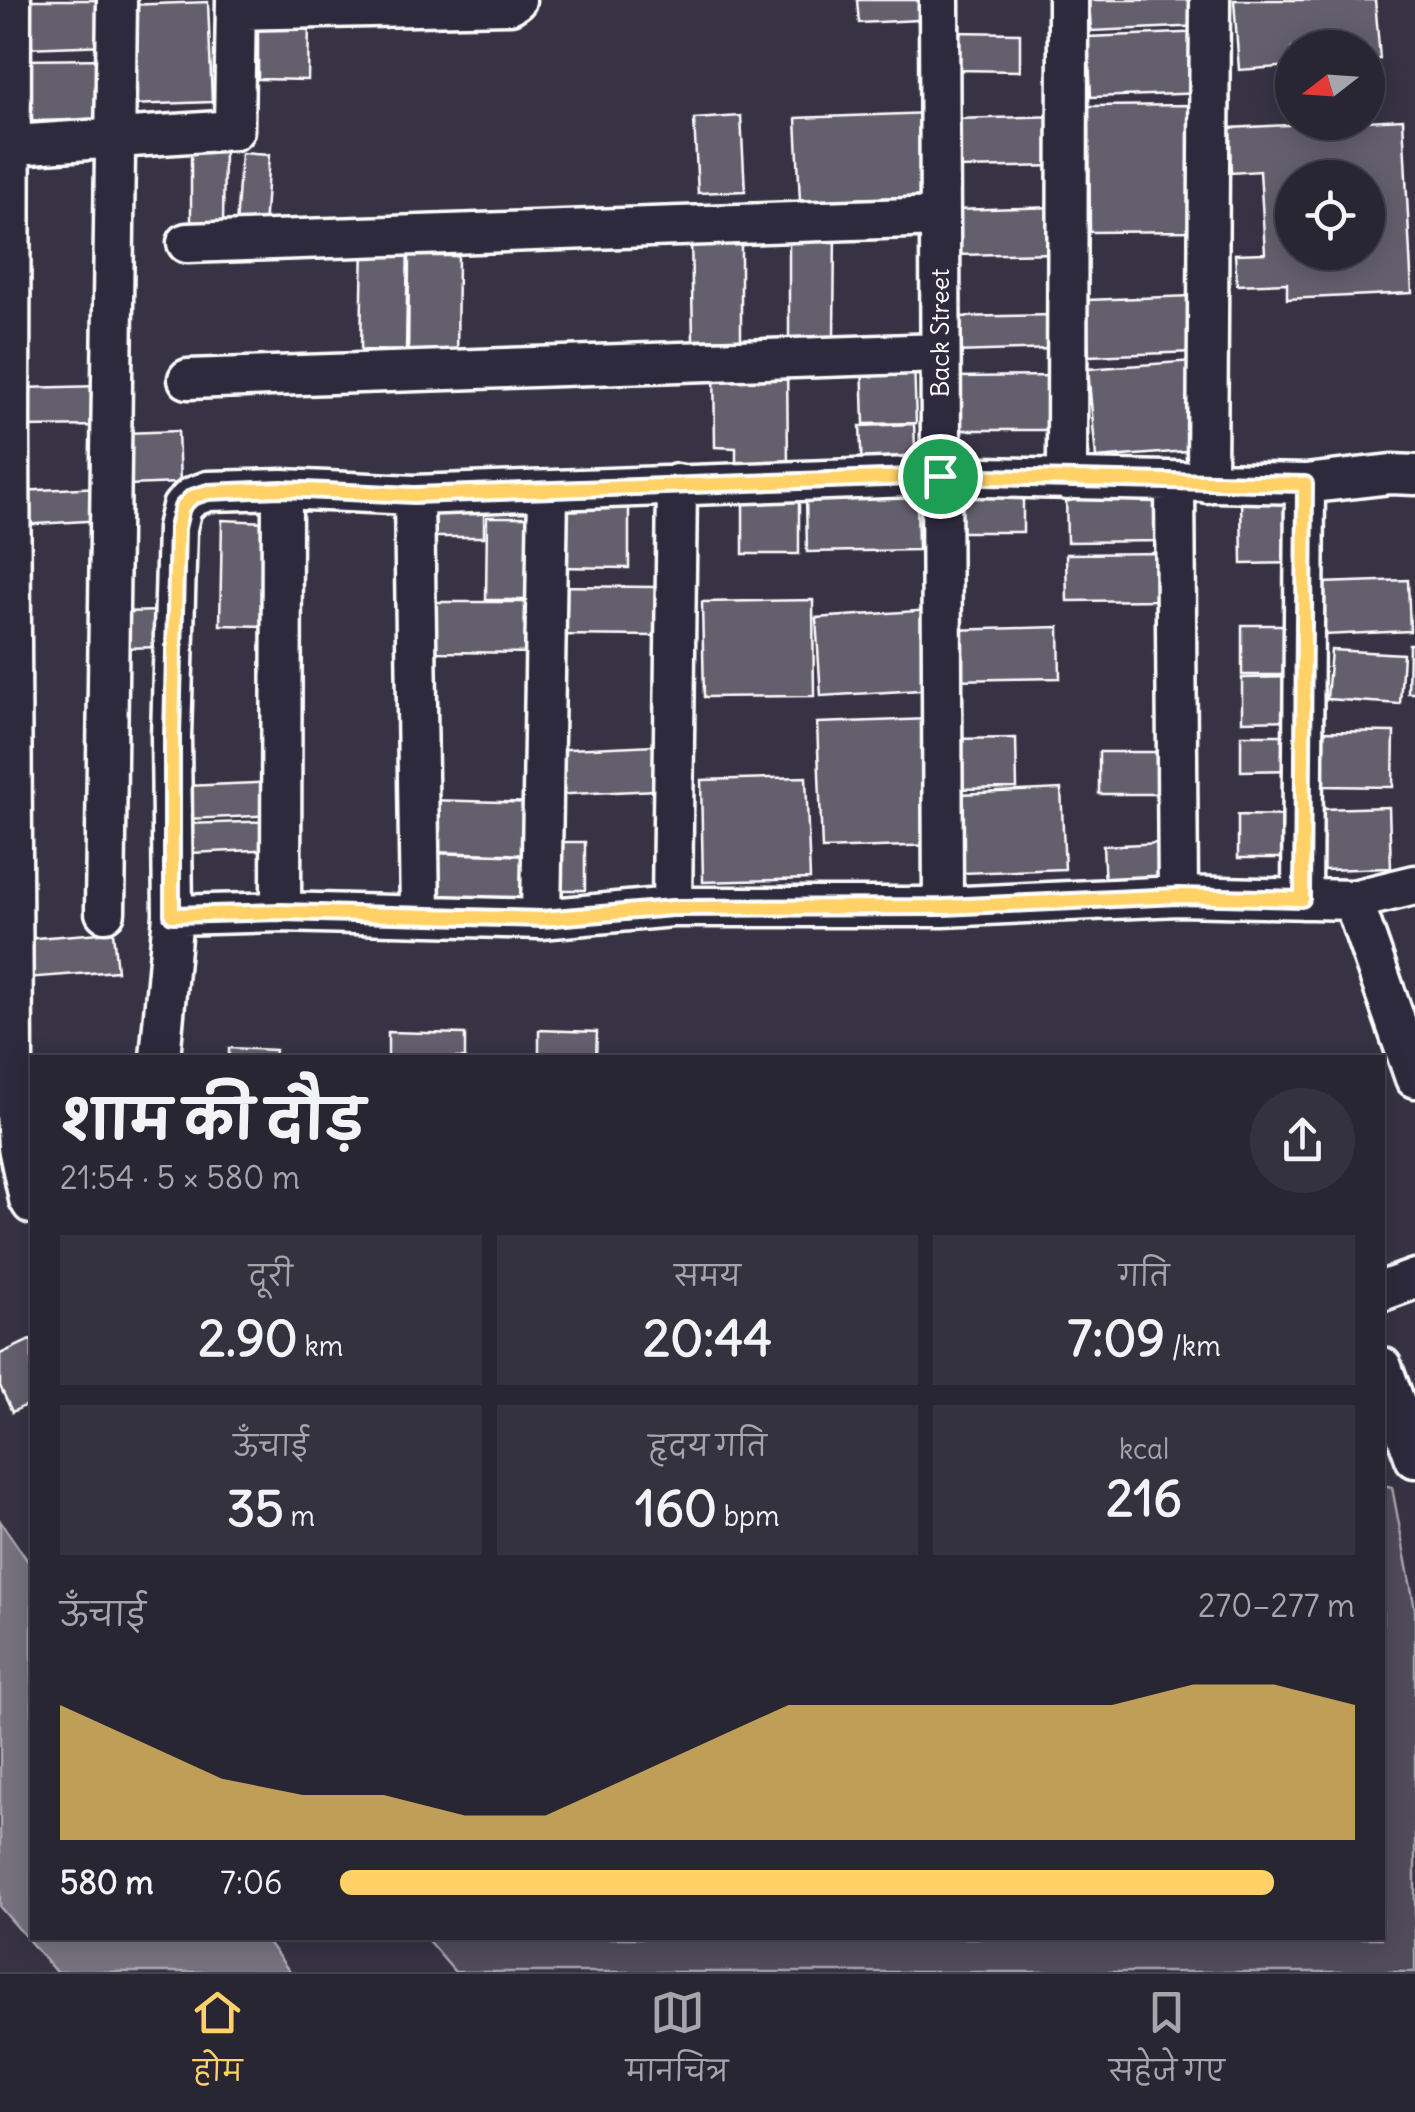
<!DOCTYPE html>
<html lang="hi">
<meta charset="utf-8">
<style>
body{margin:0;font-family:Delius,"Playpen Sans Deva",sans-serif;background:#353240;color:#f1f3f6;height:100vh;display:flex;flex-direction:column;font-size:38px;white-space:nowrap}
*{box-sizing:border-box;margin:0}
p{font-size:32px;color:#a5a5ac}
.icon{flex:none;width:55px;height:55px;fill:none;stroke:currentColor;stroke-width:2;stroke-linecap:round;stroke-linejoin:round}
.map{position:relative;flex:1;overflow:hidden}
.sheet{position:absolute;left:30px;top:1055px;width:1355px;height:885px;display:flex;flex-direction:column;background:#292634;border-radius:0px;box-shadow:0 5px 25px #0003,0 0 0 2px #45434f}
.sheet>*{flex:none}
.needle{width:65px;rotate:253deg}
.controls{position:absolute;left:1275px;top:30px;display:grid;gap:20px}
.controls a{display:grid;place-items:center;width:110px;height:110px;border-radius:50%;background:#292634;box-shadow:0 5px 25px #0003,0 0 0 2px #45434f;font-size:50px}
.pin{position:absolute;display:grid;place-items:center;width:85px;height:85px;color:#fff;margin:-42px;border:5px solid #fff;border-radius:50%;box-shadow:0 2px 10px #0007}
.round{display:grid;place-items:center;flex:none;width:105px;height:105px;border-radius:52px;background:#353240}
.overview{display:flex;align-items:center;justify-content:space-between;height:170px;padding:0 30px}
h1{font-size:55px;font-weight:700;line-height:75px}
.stats{display:grid;grid-template-columns:repeat(3,1fr);gap:15px;height:170px;padding:10px 30px}
.stats div{display:grid;align-content:center;border-radius:0px;background:#353240;text-align:center}
.stats b{font-size:50px;font-weight:700}
.stats small{font-size:28px;font-weight:400}
.stats p{font-size:28px}
.chart{height:280px;padding:20px 30px}
.chart p{display:flex;justify-content:space-between}
.chart svg{width:100%;height:180px;margin-top:10px;fill:#ffd166;opacity:.7}
ul{padding:0 30px;list-style:none;font-size:32px}
li{display:grid;grid-template-columns:160px 120px 1fr;align-items:center;height:75px}
li i{height:25px;border-radius:12px;background:#ffd166}
.tab-bar{display:flex;justify-content:space-around;align-items:center;height:140px;border-top:2px solid #45434f;background:#292634;font-size:28px;color:#a5a5ac}
.tab-bar a{display:grid;justify-items:center;gap:5px}
.tab-bar .selected{color:#ffd166}
.map>svg:first-child{display:block}
.green{fill:#514c5c;stroke:#a8a6ae;stroke-width:2.5}
.water{fill:#76737f;stroke:#adabb2;stroke-width:2.5}
.building{fill:#635f6d;stroke:#fff;stroke-width:2.5;fill-rule:evenodd}
.lines{fill:none;stroke-linecap:round;stroke-linejoin:round}
.minor-casing{stroke:#fff;stroke-width:45}
.minor{stroke:#2f2a3d;stroke-width:38}
.route-casing{stroke:#fff;stroke-width:20}
.route{stroke:#ffd166;stroke-width:12}
.labels{text-anchor:middle;dominant-baseline:central;stroke-width:9;stroke-linejoin:round;paint-order:stroke}
.street-label{font-size:25px;fill:#fff;stroke:#2f2a3d}
</style>
<div class="map">
<svg width="1415" height="1972" viewBox="0 0 1415 1972">
<rect width="100%" height="100%" fill="#373345"/>
<filter id="ink" filterUnits="userSpaceOnUse"><feTurbulence type="fractalNoise" baseFrequency=".01" numOctaves="2"/><feDisplacementMap in="SourceGraphic" scale="20" xChannelSelector="R" yChannelSelector="G"/><feConvolveMatrix kernelMatrix="1 2 1 2 8 2 1 2 1" color-interpolation-filters="sRGB"/></filter>
<g filter="url(#ink)">
<path class="green" d="M1383 1485 1392 1487 1415 1609V1972H455L426 1938H1382Z"/>
<path class="water" d="M0 1521 32 1567V1938H265L290 1972H56L0 1907Z"/>
<path class="building" d="M23 0H106L108 45 25 48Z
M857 0H937L938 19 859 23Z
M1089 0H1202L1203 26 1091 31Z
M1234 0H1375L1380 59 1368 60V48H1292V66L1239 70Z
M208 2 212 102 130 105 126 5Z
M258 19 309 20 308 80 258 79Z
M953 32 1020 33V71L953 70Z
M1204 32 1207 93 1091 97 1088 37Z
M111 59V120L23 121 22 60Z
M1199 105 1200 231 1090 232 1089 106Z
M930 113 934 196 800 201 796 118Z
M741 116 745 191 698 193 694 119Z
M1064 116 1065 166 955 168 954 119Z
M1403 119 1412 293 1287 299V283L1237 285 1235 254 1265 253 1260 171 1231 173 1229 128ZM1292 178H1368V252H1292Z
M191 149H224L223 227H191Z
M241 153 269 155 264 229 236 227Z
M1059 207 1060 253 955 255 954 210Z
M789 229H835L834 338H789Z
M741 233V339L693 340 691 234Z
M363 241 408 242 406 351 361 350Z
M409 256H458L457 366H408Z
M1192 296 1194 352 1089 356 1087 300Z
M1051 315 1053 349 954 352 953 317Z
M914 359 916 423 864 424 862 360Z
M787 361 788 466 736 467V448L715 447 714 362Z
M1193 361 1200 450 1096 458 1088 369Z
M1062 376V430H953L952 377Z
M101 386 103 426 23 427 22 388Z
M914 424 916 469 862 471 860 426Z
M178 431 180 483 127 485 125 433Z
M101 487 103 520 20 525 18 491Z
M917 493 918 550 807 552 806 495Z
M1165 493 1166 541 1067 542 1066 495Z
M950 494H1023V532H950Z
M1297 495 1298 563 1242 564 1241 496Z
M743 498H799V554H743Z
M550 502 629 503V568L550 567Z
M431 507 484 508V537H432Z
M487 517H540V600H486Z
M222 520 269 522 266 626 220 625Z
M1166 553V600L1067 601 1066 554Z
M1408 580 1410 631 1324 635 1321 583Z
M549 586 658 587V636L549 635Z
M813 600 814 696 704 697 702 602Z
M431 602H541V653L431 652Z
M931 610 937 689 821 696 816 618Z
M167 611V647L117 648 116 612Z
M1242 625H1297L1298 675H1242Z
M1059 627 1060 678 952 680 950 630Z
M1409 644H1415V693H1408Z
M1331 650 1403 654 1400 704 1327 699Z
M1296 677 1297 720 1242 721V678Z
M931 719 936 845 822 849 817 723Z
M1321 731 1394 732 1393 787 1321 786Z
M1241 735H1295V770L1241 771Z
M1016 738 1017 788 951 789 950 739Z
M655 745 657 790 549 795 547 750Z
M1099 752H1165V794H1099Z
M806 777 810 879 703 882 701 780Z
M276 782 278 815 187 819 186 786Z
M1061 789 1065 869 963 873 960 794Z
M428 800 540 803 539 855 426 852Z
M1389 807 1391 868 1323 870 1321 809Z
M1238 815 1297 816V858H1238Z
M278 821 279 849 190 853 188 824Z
M545 842H585V890H546Z
M1160 843 1162 883 1105 886 1103 846Z
M426 853 537 856 536 911 425 908Z
M113 932 117 971 26 978 23 939Z
M539 1030 597 1032 596 1058H539Z
M388 1032 465 1034V1058H388Z
M229 1048 275 1050 274 1058H229Z
M32 1339V1402L12 1412 0 1386V1354Z"/>
<g class="lines">
<g class="minor-casing">
<path id="minor" d="M11 0 10 431 13 1060 18 1147 29 1199 32 1204
M939 0 943 907
M236 10 510 4 516 0
M0 146 234 130 236 0
M187 243 940 217
M188 379 940 353
M1067 480 1068 0
M1175 482 1178 896
M1207 483 1210 0
M1302 899 1305 484
M1353 900 1415 1078
M672 907 677 484
M105 912 117 0
M281 912 282 489
M173 915 281 912 541 919 672 907H943L1178 896 1353 900 1415 885
M420 915 414 495 940 476 1305 484 1391 474 1415 475
M541 919 548 491
M160 1058 173 915 171 737 177 528 182 507 192 497 208 491 282 489 414 495
M1382 1291 1415 1279
M1382 1367 1415 1458"/>
</g>
<use href="#minor" class="minor"/>
</g>
</g>
<g class="lines" filter="url(#ink)">
<g class="route-casing">
<path id="route" d="M940 476 1305 484 1302 899 1178 896 944 907 672 908 542 919 282 912 172 915V737L177 528 182 507 192 497 208 492 282 489 414 495Z"/>
</g>
<use href="#route" class="route"/>
</g>
<g class="labels">
<g class="street-label">
<text transform="translate(940 333) rotate(-90)">Back Street</text>
</g>
</g>
</svg>
<div class="controls">
<a><svg class="needle" viewBox="-14 -14 28 28"><path d="M0-13l5 13h-10z" fill="#e53935"/><path d="M0 13l5-13h-10z" fill="#a5a5ac"/></svg></a>
<a><svg class="icon" aria-label="locate" viewBox="0 0 24 24"><circle cx="12" cy="12" r="6"/><path d="M12 2v4M12 18v4M2 12h4M18 12h4"/></svg></a>
</div>
<div class="pin" style="left:940px;top:476px;background:#1e9e55"><svg class="icon" aria-label="arrive" viewBox="0 0 24 24"><path d="M6 21V4h12l-3 4 3 4H6"/></svg></div>
<section class="sheet">
<div class="overview"><div><h1>शाम की दौड़</h1><p>21:54 · 5 × 580 m</p></div><a class="round"><svg class="icon" aria-label="share" viewBox="0 0 24 24"><path d="M12 15V3M7 8l5-5 5 5M5 13v7h14v-7"/></svg></a></div>
<div class="stats">
<div><p>दूरी</p><b>2.90<small> km</small></b></div>
<div><p>समय</p><b>20:44</b></div>
<div><p>गति</p><b>7:09<small> /km</small></b></div>
</div>
<div class="stats">
<div><p>ऊँचाई</p><b>35<small> m</small></b></div>
<div><p>हृदय गति</p><b>160<small> bpm</small></b></div>
<div><p>kcal</p><b>216</b></div>
</div>
<div class="chart"><p><span>ऊँचाई</span>270–277 m</p>
<svg viewBox="0 0 160 44" preserveAspectRatio="none"><path d="M0 44V11L10 20L20 29L30 33L40 33L50 38L60 38L70 29L80 20L90 11L100 11L110 11L120 11L130 11L140 6L150 6L160 11V44z"/></svg>
</div>
<ul>
<li><b>580 m</b>7:06<i style="width:92%"></i></li>
</ul>
</section>
</div>
<nav class="tab-bar">
<a class="selected"><svg class="icon" aria-label="home" viewBox="0 0 24 24"><path d="M3 11l9-7 9 7M6 9v11h12V9"/></svg>होम</a>
<a><svg class="icon" aria-label="map" viewBox="0 0 24 24"><path d="M3 6l6-2 6 2 6-2v14l-6 2-6-2-6 2zM9 4v14M15 6v14"/></svg>मानचित्र</a>
<a><svg class="icon" aria-label="saved" viewBox="0 0 24 24"><path d="M7 4h10v16l-5-4-5 4z"/></svg>सहेजे गए</a>
</nav>
